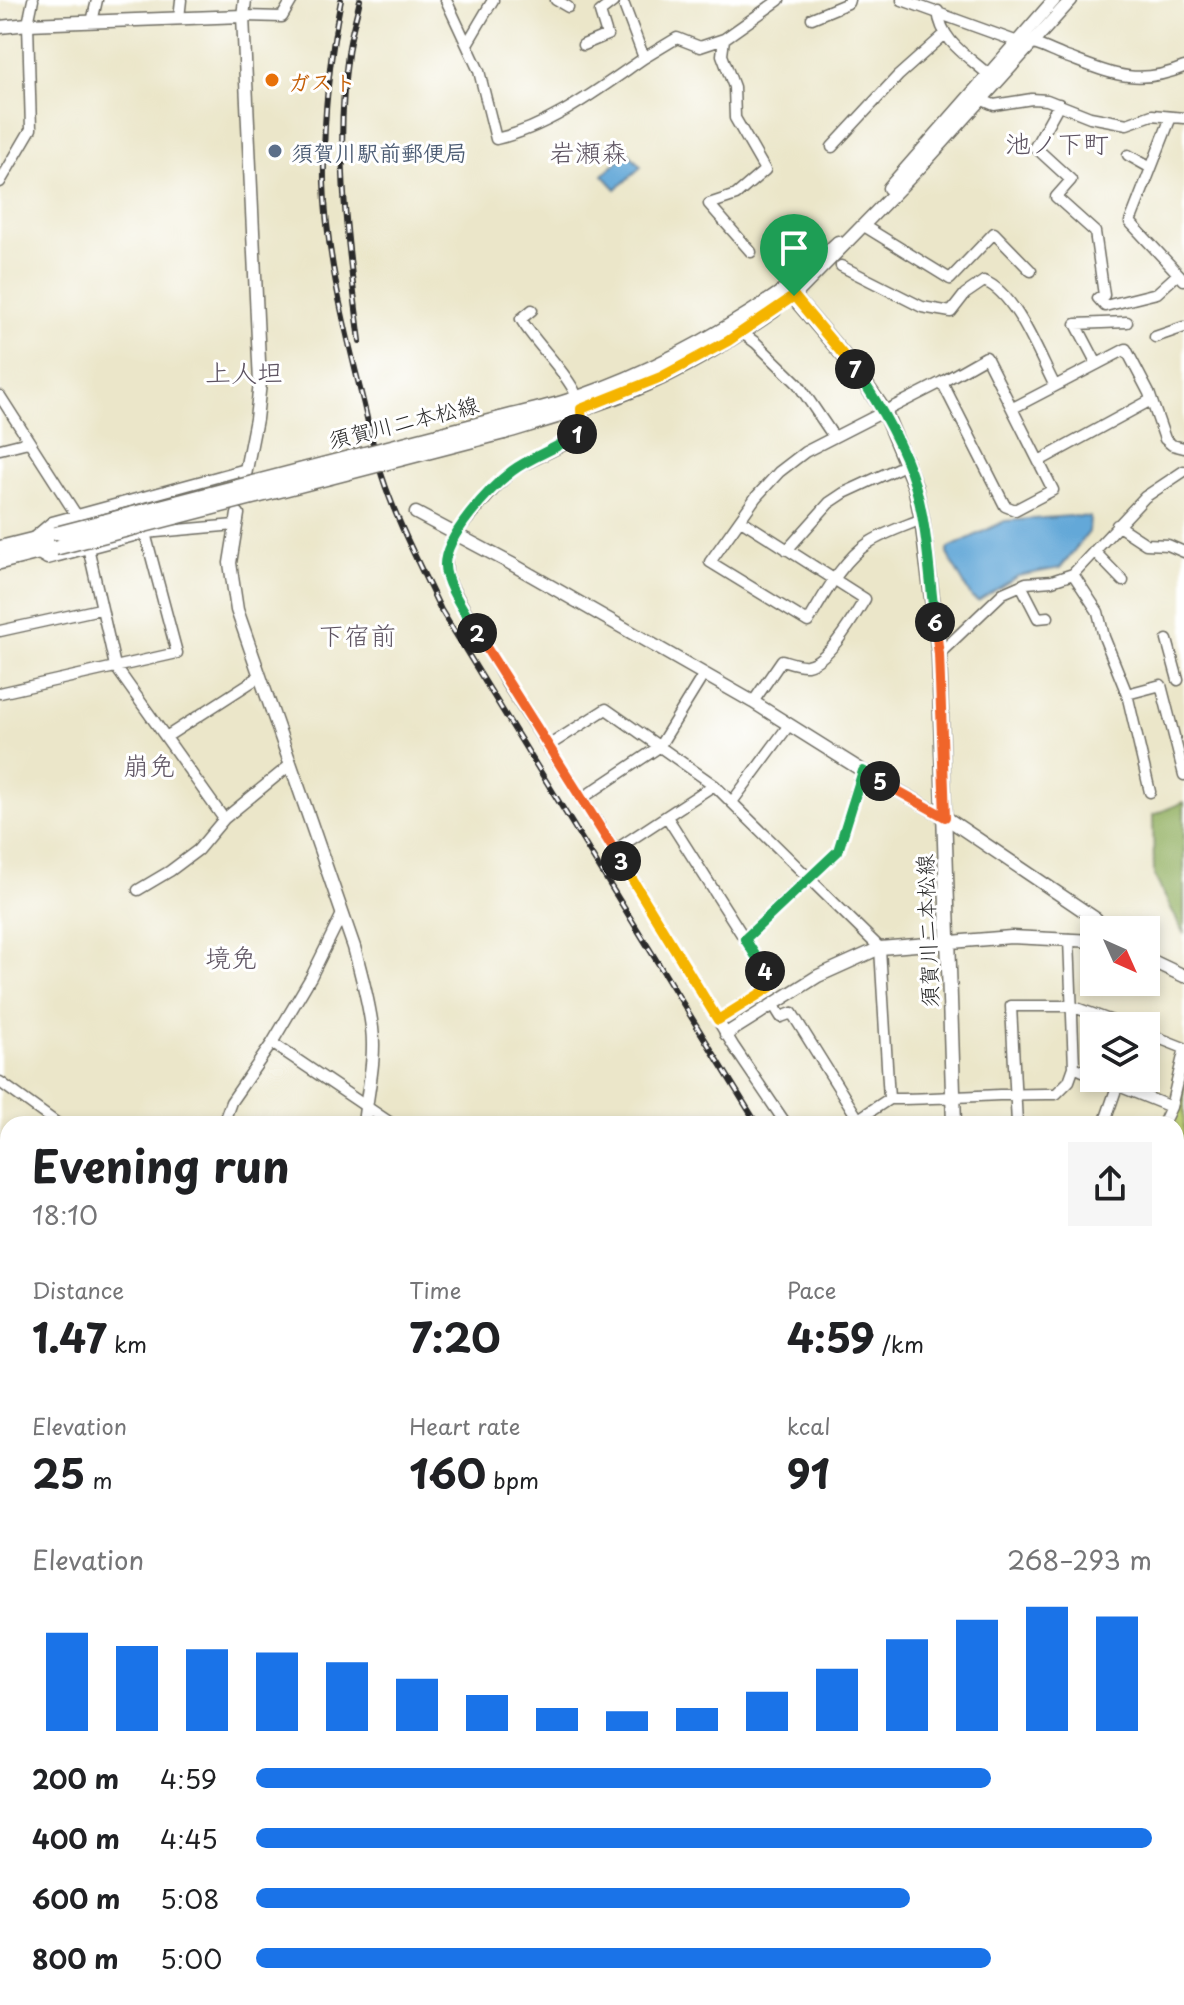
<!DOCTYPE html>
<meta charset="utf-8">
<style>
body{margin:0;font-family:"Playpen Sans","Klee One",sans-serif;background:#f6f6f6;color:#202124;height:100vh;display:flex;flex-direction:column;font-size:30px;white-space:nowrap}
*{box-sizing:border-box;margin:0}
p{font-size:26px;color:#757577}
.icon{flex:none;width:44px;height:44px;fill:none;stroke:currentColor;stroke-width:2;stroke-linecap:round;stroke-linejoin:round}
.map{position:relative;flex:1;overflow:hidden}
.sheet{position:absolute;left:0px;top:1116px;width:1184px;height:890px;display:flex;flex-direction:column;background:#fff;border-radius:24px 24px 0 0;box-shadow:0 4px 12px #0003}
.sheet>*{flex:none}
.needle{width:52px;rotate:135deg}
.controls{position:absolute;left:1080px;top:916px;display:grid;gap:16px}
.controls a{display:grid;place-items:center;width:80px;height:80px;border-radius:0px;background:#fff;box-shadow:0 4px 12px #0003;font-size:40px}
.pin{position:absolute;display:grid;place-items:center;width:68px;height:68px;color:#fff;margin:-82px -34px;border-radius:50% 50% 50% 0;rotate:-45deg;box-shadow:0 0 8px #0007}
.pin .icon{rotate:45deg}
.km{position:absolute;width:40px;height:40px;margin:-20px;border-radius:50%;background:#222;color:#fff;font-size:22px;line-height:40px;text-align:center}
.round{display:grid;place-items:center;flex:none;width:84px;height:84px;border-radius:0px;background:#f6f6f6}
.summary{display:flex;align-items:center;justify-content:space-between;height:136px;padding:0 32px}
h1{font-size:44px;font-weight:700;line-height:60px}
.stats{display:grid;grid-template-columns:repeat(3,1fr);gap:12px;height:136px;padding:8px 32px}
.stats div{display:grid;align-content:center}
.stats b{font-size:40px;font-weight:700}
.stats small{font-size:22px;font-weight:400}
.stats p{font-size:22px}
.chart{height:224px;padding:16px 32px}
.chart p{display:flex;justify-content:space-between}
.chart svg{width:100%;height:144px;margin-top:8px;stroke:#1a73e8;stroke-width:6}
ul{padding:0 32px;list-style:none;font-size:26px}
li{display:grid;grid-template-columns:128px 96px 1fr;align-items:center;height:60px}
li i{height:20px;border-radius:10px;background:#1a73e8}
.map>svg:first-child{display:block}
.green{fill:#bacc6f;stroke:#727c4d;stroke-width:2}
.forest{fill:#93b062;stroke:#5f6e46;stroke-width:2}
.water{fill:#63a8d8;stroke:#476a82;stroke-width:2}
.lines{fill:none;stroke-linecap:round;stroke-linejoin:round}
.minor-casing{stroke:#6e6c62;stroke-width:13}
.tertiary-casing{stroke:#6e6c62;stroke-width:15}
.secondary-casing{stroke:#6e6c62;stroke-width:17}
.minor{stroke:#fff;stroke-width:10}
.tertiary{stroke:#fff;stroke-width:12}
.secondary{stroke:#fff;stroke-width:14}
.rail-casing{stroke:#2b2b2b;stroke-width:6}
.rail{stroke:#fff;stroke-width:3;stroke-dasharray:9;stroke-linecap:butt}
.secondary-bridge-casing{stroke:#6e6c62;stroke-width:17;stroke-linecap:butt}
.secondary-bridge{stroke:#fff;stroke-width:14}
.split-1-casing{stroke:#fff;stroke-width:16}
.split-2-casing{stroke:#fff;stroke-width:16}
.split-3-casing{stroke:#fff;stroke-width:16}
.split-4-casing{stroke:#fff;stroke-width:16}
.split-5-casing{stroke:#fff;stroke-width:16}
.split-6-casing{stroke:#fff;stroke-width:16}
.split-7-casing{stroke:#fff;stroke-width:16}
.split-8-casing{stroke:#fff;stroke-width:16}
.split-1{stroke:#f5b400;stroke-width:10}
.split-2{stroke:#22a559;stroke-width:10}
.split-3{stroke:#f0652b;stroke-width:10}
.split-4{stroke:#f5b400;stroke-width:10}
.split-5{stroke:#22a559;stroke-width:10}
.split-6{stroke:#f0652b;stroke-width:10}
.split-7{stroke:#22a559;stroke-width:10}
.split-8{stroke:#f5b400;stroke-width:10}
.food-dot{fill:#e8710a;stroke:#fff;stroke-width:3}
.service-dot{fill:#5c6f8a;stroke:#fff;stroke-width:3}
.labels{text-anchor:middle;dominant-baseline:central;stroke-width:6;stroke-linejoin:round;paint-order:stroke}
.food-label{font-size:22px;font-weight:bold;fill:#c56008;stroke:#fff;text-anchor:start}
.service-label{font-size:22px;font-weight:bold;fill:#4e5e75;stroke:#fff;text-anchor:start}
.street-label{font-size:22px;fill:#2b2b2b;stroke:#fff}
.quarter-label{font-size:26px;fill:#5e5462;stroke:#fff}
</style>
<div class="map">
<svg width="1184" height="2005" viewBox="0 0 1184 2005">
<rect width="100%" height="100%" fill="#fff"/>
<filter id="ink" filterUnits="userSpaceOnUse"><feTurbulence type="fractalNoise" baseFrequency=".0125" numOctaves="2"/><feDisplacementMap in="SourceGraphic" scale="16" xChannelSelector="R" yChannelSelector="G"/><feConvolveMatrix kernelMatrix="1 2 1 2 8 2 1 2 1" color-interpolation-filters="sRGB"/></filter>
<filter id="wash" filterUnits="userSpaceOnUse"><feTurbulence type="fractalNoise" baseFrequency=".006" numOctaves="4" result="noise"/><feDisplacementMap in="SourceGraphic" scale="32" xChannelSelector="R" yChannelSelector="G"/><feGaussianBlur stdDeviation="1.8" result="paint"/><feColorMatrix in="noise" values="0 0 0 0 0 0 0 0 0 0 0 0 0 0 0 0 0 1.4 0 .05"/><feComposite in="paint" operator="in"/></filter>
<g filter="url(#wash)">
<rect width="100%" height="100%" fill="#ebe6c9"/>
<path class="green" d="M1184 1085V1147L1176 1138V1124H1169Z"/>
<path class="forest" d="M1184 802V934L1154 875 1153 815Z
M1176 1169 1184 1175V1226L1176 1241Z
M1176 1254 1184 1261V1711L1176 1703Z
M0 1607H8V1915L0 1912Z"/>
<path class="water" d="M628 152 641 167 616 189 603 175Z
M1070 516 1090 517 1089 532 1060 568 1018 576 978 601 972 598 947 554 949 548 1005 521Z
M0 1249 8 1252V1346L0 1342Z
M1176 1831 1184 1841V1990L1176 1979Z"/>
</g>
<g filter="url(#ink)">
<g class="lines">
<g class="minor-casing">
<path id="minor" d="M446 0 479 71 496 139C550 127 599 89 644 58L624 5
M556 0 568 7
M902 0 1018 42C1036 42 1048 50 1064 56 1110 73 1136 87 1184 67
M938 11C941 42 968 56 990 76
M243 16 282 17 292 0
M179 18 181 0
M812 18 848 3 849 0
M92 22 97 0
M724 39 722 55 734 87 735 118 765 170 736 195 709 204 751 252
M467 44 493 0
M583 45 607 35 600 12 613 2
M644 58 677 38 700 47 724 39 779 0
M980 99 994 105 1032 99 1047 100 1090 117 1127 124 1152 115 1184 118
M1059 104 1035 147 1071 180 1056 197 1095 232 1104 295 1098 298 1105 306 1157 293 1178 274
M1171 117 1130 222 1184 280
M832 147 898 76 944 35
M1128 155 1151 168
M0 182 31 129 28 24 33 0
M864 226 950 279 994 233 1031 271
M841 266 922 307 951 312 965 294 984 281C1016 293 1039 356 1055 386
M532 310 521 319C540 353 590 388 582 431L562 446 513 470 496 487 454 535 446 555 447 578 507 684 615 850 734 1047 786 1124
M741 332 756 343 798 384 834 437
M1155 337 1184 327
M1097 364 1076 324 1127 322
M0 396 77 516
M1013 408 1126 349 1149 393 1165 439 1172 445 1184 448
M0 449 28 442
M1039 461 1151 400
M922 519C905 526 886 532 870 542 842 560 825 594 808 622L710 562 756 497 779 472 805 452 942 382 1005 506 1015 510 1053 490 986 357 942 382
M741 520 865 599C854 617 829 661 807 665 799 666 789 662 782 660L753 702
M1117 525 1146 544 1168 545 1184 552
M33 538 52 522 246 469
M88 547 115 666 224 819
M787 550 829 503 844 493 907 464
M1094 551 1123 581
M37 553 47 559 145 533 235 525
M1073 574 1098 612 1104 637 1127 694 1161 685 1184 775
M1021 585 1038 618 1048 617
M0 631 100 609
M1167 640 1178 680
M939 654 1003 593 1026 583 1052 581 1073 574 1145 497 1184 471
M0 693 177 653 145 533
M1127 694 1150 792
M166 737 259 677
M548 746 606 709 714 785 880 948 889 1099 851 1124
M581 799 659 747 704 674
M732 802 789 725
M667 817 774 985 718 1020
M615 850 714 785
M138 890 170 871 198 850 224 819 290 765
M745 939 838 851 863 771
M773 1004 781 1017 792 1013 860 1122
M1146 1033 1184 1048
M272 1043 392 1124
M1074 1067 1094 1076
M1099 1078 1171 1107
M0 1082 58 1124
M889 1099C945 1099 1001 1093 1056 1094L1069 1081 1074 1067 1069 939
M223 1124 231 1102 272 1043 311 977 342 914
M1017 1124 1011 1006H1071L1126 1026
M1104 1124 1120 1078
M1163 1124 1171 1107 1184 1052
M468 1998 473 2005
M422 2005 434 1998"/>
</g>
<g class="tertiary-casing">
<path id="tertiary" d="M0 27 28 24 243 16
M889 188 1054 0
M787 289 838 242
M794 296 923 164 1071 0
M245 475 256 419 260 383 243 16 245 0
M416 513 510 563 753 702 863 771 945 817 1096 919 1101 930
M238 514 230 563 237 610 354 947C361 974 369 1001 372 1028 376 1060 367 1093 364 1124
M1146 958 1184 976
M726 1034 818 976 880 948 1011 937 1094 941
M0 1554 8 1552
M580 1998 583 2005"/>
</g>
<g class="secondary-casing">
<path id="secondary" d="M500 419C526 412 553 407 578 398 654 372 722 334 787 289L855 369 884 411 915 486 922 519 939 654 954 1124
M504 432C557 416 612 401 662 377 701 358 738 335 774 310
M0 548 60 533
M0 562 55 548
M1176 1753 1184 1762"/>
</g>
<use href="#minor" class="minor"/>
<use href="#tertiary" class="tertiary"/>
<use href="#secondary" class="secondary"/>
<g class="rail-casing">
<path id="rail" d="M341 0C329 60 323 121 324 182 326 252 344 325 361 393 368 420 373 449 382 476 397 522 420 566 441 610L757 1124
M360 341C348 246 334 150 348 54 350 36 356 18 360 0
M1176 1771 1184 1781"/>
</g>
<use href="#rail" class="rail"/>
<g class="secondary-bridge-casing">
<path id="secondary-bridge" d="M60 533 500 419
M55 548 504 432"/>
</g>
<use href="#secondary-bridge" class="secondary-bridge"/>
</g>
</g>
<g class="lines" filter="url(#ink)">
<g class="split-1-casing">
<path id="split-1" d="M577 434 582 431 581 409 661 377 728 341 794 296"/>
</g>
<g class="split-2-casing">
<path id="split-2" d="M477 633C468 616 445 585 445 566 444 537 490 488 512 471 532 456 557 449 577 434"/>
</g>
<g class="split-3-casing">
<path id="split-3" d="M477 633 621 861"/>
</g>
<g class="split-4-casing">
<path id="split-4" d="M621 861 718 1020 774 985 765 971"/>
</g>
<g class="split-5-casing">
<path id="split-5" d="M765 971 745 939 838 851 863 771 880 781"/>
</g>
<g class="split-6-casing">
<path id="split-6" d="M880 781 945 817 939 654 935 622"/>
</g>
<g class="split-7-casing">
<path id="split-7" d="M855 369C880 405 902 443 915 485 928 529 929 577 935 622"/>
</g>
<g class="split-8-casing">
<path id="split-8" d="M794 296 855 369"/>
</g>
<use href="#split-1" class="split-1"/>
<use href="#split-2" class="split-2"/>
<use href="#split-3" class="split-3"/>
<use href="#split-4" class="split-4"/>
<use href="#split-5" class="split-5"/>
<use href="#split-6" class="split-6"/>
<use href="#split-7" class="split-7"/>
<use href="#split-8" class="split-8"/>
</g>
<circle class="food-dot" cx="272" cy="80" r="8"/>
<circle class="service-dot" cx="275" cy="151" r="8"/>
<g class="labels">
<g class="food-label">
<text x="288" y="80">ガスト</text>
</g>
<g class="service-label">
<text x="291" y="151">須賀川駅前郵便局</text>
</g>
<g class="street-label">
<text transform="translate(403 421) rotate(-14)">須賀川二本松線</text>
<text transform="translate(926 931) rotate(-92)">須賀川二本松線</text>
</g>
<g class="quarter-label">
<text x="1057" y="142">池ノ下町</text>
<text x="588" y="151">岩瀬森</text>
<text x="244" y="371">上人坦</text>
<text x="357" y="634">下宿前</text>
<text x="149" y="764">崩免</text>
<text x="231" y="956">境免</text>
</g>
</g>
</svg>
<div class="controls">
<a><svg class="needle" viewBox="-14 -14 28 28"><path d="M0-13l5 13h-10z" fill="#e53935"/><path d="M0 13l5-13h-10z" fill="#757577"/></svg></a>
<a><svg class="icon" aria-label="layers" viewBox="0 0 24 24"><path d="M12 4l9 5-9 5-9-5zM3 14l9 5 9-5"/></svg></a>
</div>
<div class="pin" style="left:794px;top:296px;background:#1e9e55"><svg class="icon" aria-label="arrive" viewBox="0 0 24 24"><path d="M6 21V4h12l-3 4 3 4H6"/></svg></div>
<b class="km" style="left:577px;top:434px">1</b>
<b class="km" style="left:477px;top:633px">2</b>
<b class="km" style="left:621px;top:861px">3</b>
<b class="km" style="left:765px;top:971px">4</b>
<b class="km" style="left:880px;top:781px">5</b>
<b class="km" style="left:935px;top:622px">6</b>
<b class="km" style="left:855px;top:369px">7</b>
<section class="sheet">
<div class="summary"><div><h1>Evening run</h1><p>18:10</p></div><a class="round"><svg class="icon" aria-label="share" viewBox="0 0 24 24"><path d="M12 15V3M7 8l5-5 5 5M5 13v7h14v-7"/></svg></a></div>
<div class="stats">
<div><p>Distance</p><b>1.47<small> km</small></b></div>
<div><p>Time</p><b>7:20</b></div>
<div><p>Pace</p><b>4:59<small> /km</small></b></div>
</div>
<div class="stats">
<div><p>Elevation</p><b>25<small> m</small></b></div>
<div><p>Heart rate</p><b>160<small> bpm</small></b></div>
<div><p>kcal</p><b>91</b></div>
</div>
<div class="chart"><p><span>Elevation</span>268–293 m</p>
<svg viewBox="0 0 160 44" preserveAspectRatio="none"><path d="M5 44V14M15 44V18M25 44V19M35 44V20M45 44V23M55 44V28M65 44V33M75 44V37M85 44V38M95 44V37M105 44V32M115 44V25M125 44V16M135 44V10M145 44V6M155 44V9"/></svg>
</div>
<ul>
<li><b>200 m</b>4:59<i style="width:82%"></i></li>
<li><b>400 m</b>4:45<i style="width:100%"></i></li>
<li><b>600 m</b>5:08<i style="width:73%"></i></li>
<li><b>800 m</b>5:00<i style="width:82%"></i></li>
</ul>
</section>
</div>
